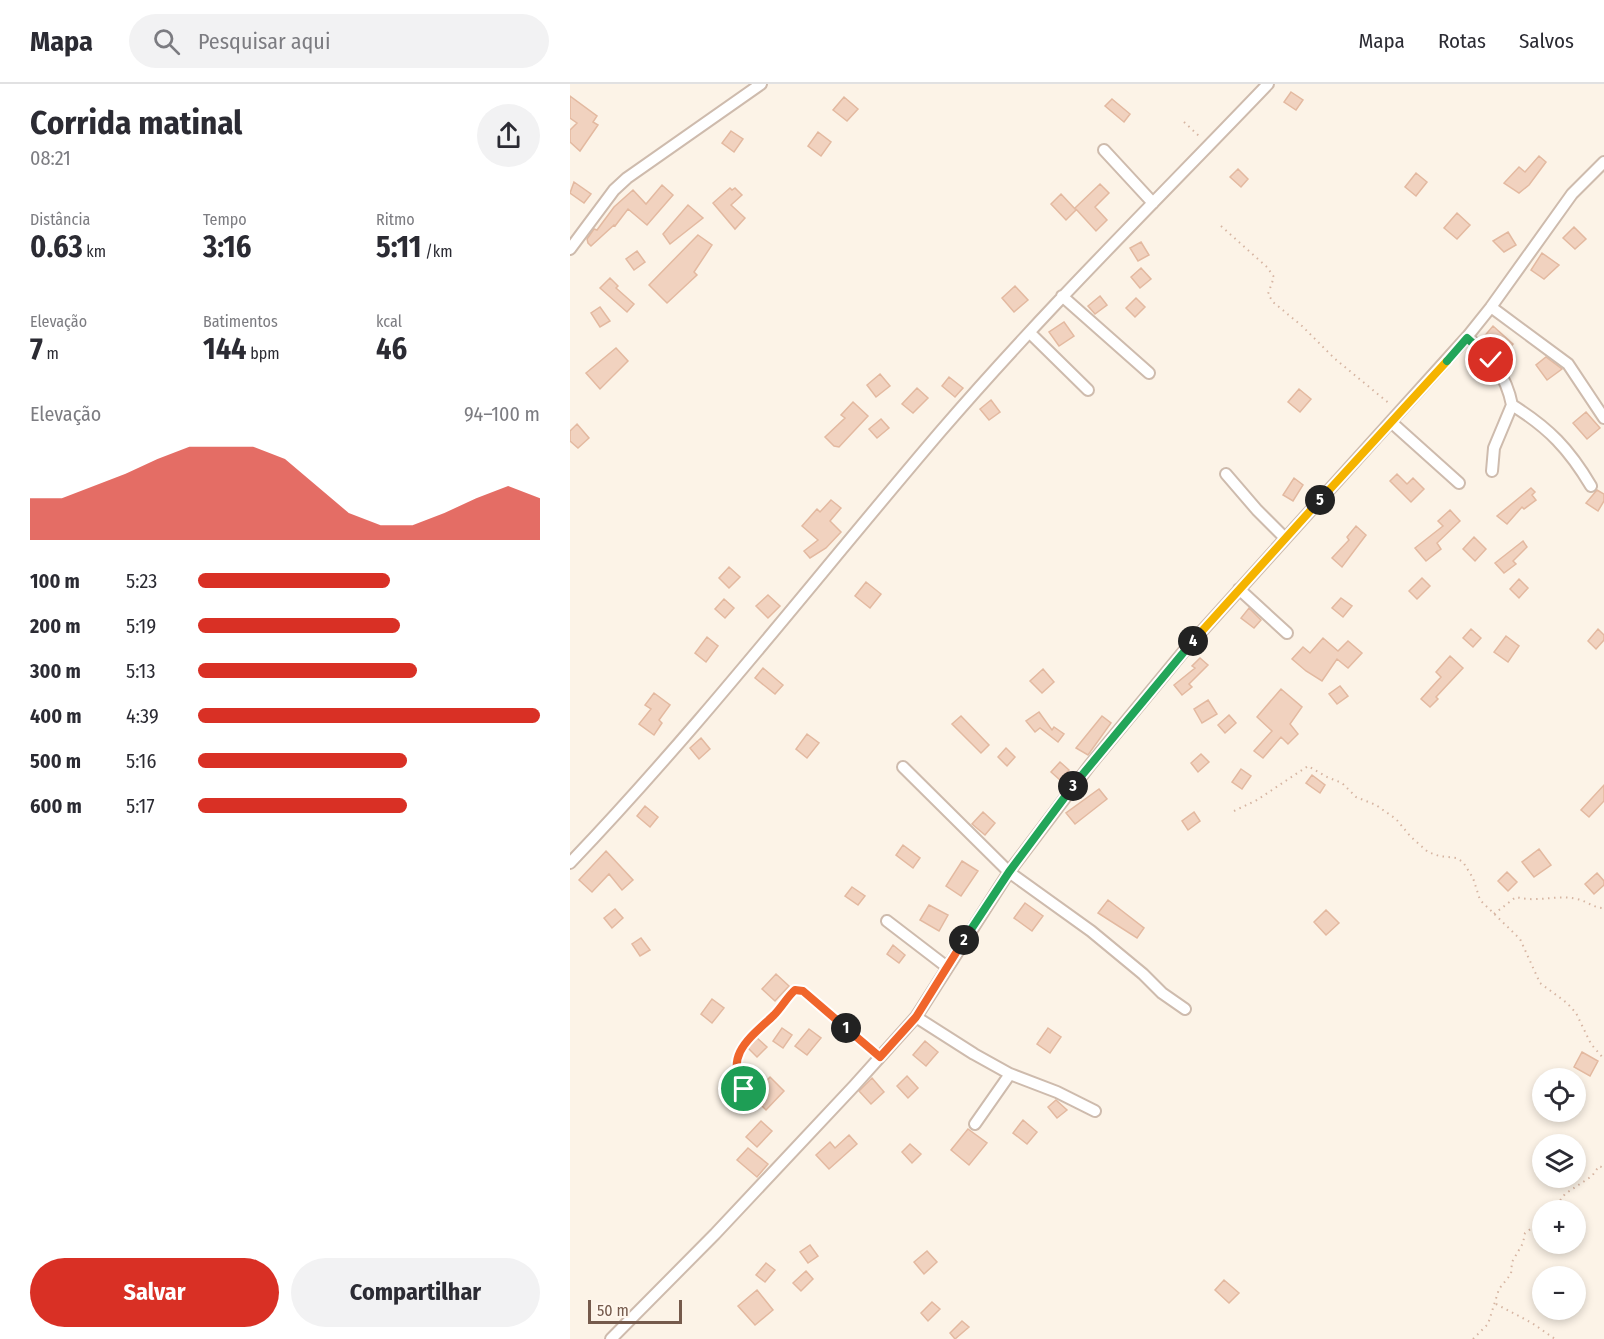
<!DOCTYPE html>
<html lang="pt">
<meta charset="utf-8">
<style>
body{margin:0;font-family:"Fira Sans Condensed",sans-serif;background:#f2f2f3;color:#2b2b33;height:100vh;display:flex;flex-direction:column;font-size:22px;white-space:nowrap}
*{box-sizing:border-box;margin:0}
p{font-size:20px;color:#7c7c81}
.icon{flex:none;width:33px;height:33px;fill:none;stroke:currentColor;stroke-width:2;stroke-linecap:round;stroke-linejoin:round}
.map{position:relative;flex:1;overflow:hidden}
.details{display:flex;flex-direction:column;background:#fff;width:570px}
.details>*{flex:none}
.buttons{position:absolute;left:962px;top:984px;display:grid;gap:12px}
.buttons a{display:grid;place-items:center;width:54px;height:54px;border-radius:50%;background:#fff;box-shadow:0 3px 9px #0003;font-size:30px}
.scale{position:absolute;left:18px;bottom:15px;width:94px;box-sizing:border-box;padding-left:6px;border:3px solid #755a4c;border-top:0;font-size:16px;line-height:21px;white-space:nowrap;color:#755a4c;-webkit-text-stroke:4px #fff7ed;paint-order:stroke}
.pin{position:absolute;display:grid;place-items:center;width:51px;height:51px;color:#fff;margin:-26px;border:3px solid #fff;border-radius:50%;box-shadow:0 2px 6px #0007}
.km{position:absolute;width:30px;height:30px;margin:-15px;border-radius:50%;background:#222;color:#fff;font-size:16px;line-height:30px;text-align:center}
.round{display:grid;place-items:center;flex:none;width:63px;height:63px;border-radius:32px;background:#f2f2f3}
.head{display:flex;align-items:center;justify-content:space-between;height:102px;padding:0 30px}
h1{font-size:33px;font-weight:700;line-height:45px}
.metrics{display:grid;grid-template-columns:repeat(3,1fr);gap:9px;height:102px;padding:6px 30px}
.metrics div{display:grid;align-content:center}
.metrics b{font-size:30px;font-weight:700}
.metrics small{font-size:16px;font-weight:400}
.metrics p{font-size:16px}
.chart{height:168px;padding:12px 30px}
.chart p{display:flex;justify-content:space-between}
.chart svg{width:100%;height:108px;margin-top:6px;fill:#d93025;opacity:.7}
.button{display:flex;gap:12px;margin-top:auto;padding:12px 30px}
.button a{flex:1;height:69px;border-radius:36px;background:#d93025;color:#fff;font-size:24px;font-weight:700;line-height:69px;text-align:center}
.button a+a{background:#f2f2f3;color:#2b2b33}
ul{padding:0 30px;list-style:none;font-size:20px}
li{display:grid;grid-template-columns:96px 72px 1fr;align-items:center;height:45px}
li i{height:15px;border-radius:8px;background:#d93025}
header{display:flex;align-items:center;gap:36px;box-sizing:border-box;height:84px;padding:0 30px;background:#fff;border-bottom:2px solid #e1e1e2}
header strong{font-size:28px}
nav{display:flex;gap:33px;margin-inline-start:auto;font-size:21px}
.search{width:420px;height:54px;background:#f2f2f3;display:flex;align-items:center;gap:15px;box-sizing:border-box;padding:0 21px;border-radius:33px;color:#7c7c81;font-size:22px}
main{display:flex;flex:1;min-height:0}
.map>svg:first-child{display:block}
.building{fill:#f1d2bf;stroke:#e3b9a0;stroke-width:1.5}
.lines{fill:none;stroke-linecap:round;stroke-linejoin:round}
.minor-casing{stroke:#cebbad;stroke-width:14}
.path{stroke:#d6b5a2;stroke-width:2;stroke-dasharray:1.5 4.5;stroke-linecap:butt}
.minor{stroke:#fff;stroke-width:10}
.split-1-casing{stroke:#fff;stroke-width:12}
.split-2-casing{stroke:#fff;stroke-width:12}
.split-3-casing{stroke:#fff;stroke-width:12}
.split-4-casing{stroke:#fff;stroke-width:12}
.split-5-casing{stroke:#fff;stroke-width:12}
.split-6-casing{stroke:#fff;stroke-width:12}
.split-7-casing{stroke:#fff;stroke-width:12}
.split-1{stroke:#f0652b;stroke-width:8}
.split-2{stroke:#f0652b;stroke-width:8}
.split-3{stroke:#22a559;stroke-width:8}
.split-4{stroke:#22a559;stroke-width:8}
.split-5{stroke:#f5b400;stroke-width:8}
.split-6{stroke:#f5b400;stroke-width:8}
.split-7{stroke:#22a559;stroke-width:8}
</style>
<header>
<strong>Mapa</strong>
<div class="search"><svg class="icon" aria-label="search" viewBox="0 0 24 24"><circle cx="10" cy="10" r="6"/><path d="M15 15l6 6"/></svg>Pesquisar aqui</div>
<nav><a>Mapa</a><a>Rotas</a><a>Salvos</a></nav>
</header>
<main>
<section class="details">
<div class="head"><div><h1>Corrida matinal</h1><p>08:21</p></div><a class="round"><svg class="icon" aria-label="share" viewBox="0 0 24 24"><path d="M12 15V3M7 8l5-5 5 5M5 13v7h14v-7"/></svg></a></div>
<div class="metrics">
<div><p>Distância</p><b>0.63<small> km</small></b></div>
<div><p>Tempo</p><b>3:16</b></div>
<div><p>Ritmo</p><b>5:11<small> /km</small></b></div>
</div>
<div class="metrics">
<div><p>Elevação</p><b>7<small> m</small></b></div>
<div><p>Batimentos</p><b>144<small> bpm</small></b></div>
<div><p>kcal</p><b>46</b></div>
</div>
<div class="chart"><p><span>Elevação</span>94–100 m</p>
<svg viewBox="0 0 160 44" preserveAspectRatio="none"><path d="M0 44V27L10 27L20 22L30 17L40 11L50 6L60 6L70 6L80 11L90 22L100 33L110 38L120 38L130 33L140 27L150 22L160 27V44z"/></svg>
</div>
<ul>
<li><b>100 m</b>5:23<i style="width:56%"></i></li>
<li><b>200 m</b>5:19<i style="width:59%"></i></li>
<li><b>300 m</b>5:13<i style="width:64%"></i></li>
<li><b>400 m</b>4:39<i style="width:100%"></i></li>
<li><b>500 m</b>5:16<i style="width:61%"></i></li>
<li><b>600 m</b>5:17<i style="width:61%"></i></li>
</ul>
<div class="button"><a>Salvar</a><a>Compartilhar</a></div>
</section>
<div class="map">
<svg width="1034" height="1255" viewBox="0 0 1034 1255">
<rect width="100%" height="100%" fill="#fcf3e7"/>
<path class="building" d="M721 8 733 16 726 26 714 18Z
M0 12 27 32 23 38 28 41 10 67 0 58V46L7 39 0 34Z
M274 13 288 25 277 37 263 26Z
M542 15 560 30 554 38 535 22Z
M161 47 173 55 164 68 152 59Z
M248 48 261 58 251 72 238 62Z
M969 72 976 78 959 101 949 109 934 99 949 83 955 88Z
M668 85 678 95 671 103 660 93Z
M846 89 857 98 846 112 835 103Z
M4 98 21 110 14 119 0 109Z
M530 100 539 109 525 123 537 136 526 147 505 124Z
M92 101 103 111 77 141 58 125 45 142 44 141 21 162 18 159 17 155 24 145 27 146 44 123 63 106 76 120Z
M160 104 162 106 165 104 172 111 161 121 175 134 165 145 143 119Z
M491 110 506 126 496 136 481 120Z
M118 121 133 134 100 160 93 150Z
M887 129 900 141 887 155 874 144Z
M1004 143 1016 155 1005 165 993 154Z
M938 148 946 161 934 168 923 157Z
M128 151 142 161 124 188 127 191 97 219 79 201Z
M571 158 579 171 568 177 560 164Z
M67 167 75 178 64 186 56 175Z
M972 169 989 181 974 195 961 186Z
M571 184 581 195 570 204 561 193Z
M40 194 48 202 46 204 64 220 57 228 30 204Z
M445 202 458 216 444 228 432 214Z
M530 212 537 221 525 230 518 222Z
M566 214 575 223 565 233 556 224Z
M30 223 40 237 30 243 21 229Z
M494 238 504 252 489 262 479 248Z
M923 242 943 260 932 272 912 255Z
M46 264 58 277 30 305 16 289Z
M976 273 992 285 977 296 966 281Z
M310 290 320 302 306 313 297 301Z
M379 293 393 304 385 313 372 302Z
M347 304 358 314 343 329 332 320Z
M729 305 741 315 730 328 718 318Z
M421 316 430 328 419 336 410 325Z
M283 318 298 332 269 363 264 362 255 353 275 334 271 331Z
M1016 328 1030 344 1017 355 1003 339Z
M311 335 319 344 307 354 299 345Z
M7 340 19 354 8 364 0 357V347Z
M827 390 837 400 843 394 854 405 841 418 820 397Z
M724 394 733 401 723 417 713 411Z
M961 404 965 408 962 411 966 416 954 425 952 423 937 440 927 432Z
M1027 406 1034 410V417L1028 427 1016 419Z
M261 416 271 424 260 437 271 448 256 464 240 474 234 467 248 456 232 442 247 425 250 428Z
M880 426 890 437 867 459 871 465 856 477 845 464 873 442 868 437Z
M786 442 796 451 772 483 762 474 779 456 777 453Z
M904 453 916 465 905 477 893 465Z
M953 457 957 463 943 477 946 480 934 489 925 479Z
M159 483 170 493 159 504 149 494Z
M852 494 860 502 847 515 839 507Z
M949 495 958 504 949 514 940 505Z
M296 498 311 510 300 524 285 512Z
M198 511 210 522 198 534 186 522Z
M771 514 782 522 773 533 762 524Z
M154 515 164 524 155 534 145 525Z
M679 524 691 536 684 544 671 534Z
M901 545 911 554 903 563 893 554Z
M1028 545 1034 551V556L1026 565 1018 557Z
M936 552 949 562 938 578 924 568Z
M137 553 148 562 136 578 125 569Z
M753 554 768 567 778 557 792 569 778 584 767 575 752 597 736 587 722 575 733 563 740 569Z
M880 572 893 584 866 613 868 615 860 623 851 615 871 593 866 588Z
M630 574 638 581 619 600 622 603 612 611 604 601 625 584 622 582Z
M193 584 213 601 205 610 185 594Z
M473 585 484 598 472 609 460 597Z
M770 602 778 612 767 620 759 610Z
M711 605 732 623 720 640 728 650 718 660 711 653 693 674 684 667 702 647 687 633Z
M84 609 100 621 89 636 92 639 84 651 69 640 81 625 75 621Z
M638 616 647 630 632 639 624 625Z
M469 628 482 646 484 643 494 650 488 658 470 644 465 648 456 637Z
M659 631 666 639 655 649 648 641Z
M391 632 419 661 411 669 382 640Z
M532 632 541 639 518 671 506 664Z
M237 650 249 659 237 674 226 665Z
M131 654 140 665 129 675 120 664Z
M436 664 445 673 437 682 428 673Z
M631 670 639 678 628 688 621 679Z
M490 678 499 686 490 696 481 688Z
M671 685 681 692 672 705 662 698Z
M742 691 755 701 750 709 736 699Z
M1034 701V717L1019 733 1011 726Z
M529 705 537 715 505 740 496 729Z
M75 722 88 733 80 743 67 732Z
M413 728 425 739 415 751 402 740Z
M624 728 630 737 618 746 612 737Z
M333 761 350 774 343 784 326 771Z
M969 765 981 781 964 793 952 778Z
M36 767 63 796 52 806 39 790 22 808 9 796Z
M392 777 408 787 391 812 376 802Z
M937 788 947 798 938 807 928 797Z
M1027 789 1034 797V801L1024 810 1015 800Z
M282 803 295 812 288 821 275 812Z
M538 816 574 844 567 854 528 829Z
M455 819 473 832 462 847 444 834Z
M359 821 378 831 369 847 350 836Z
M45 825 53 834 42 844 34 834Z
M756 826 769 839 756 851 744 838Z
M71 854 80 866 70 872 62 860Z
M323 861 335 871 329 879 317 870Z
M206 890 219 902 205 917 192 905Z
M142 915 154 924 142 939 131 930Z
M212 944 222 951 213 964 203 957Z
M478 944 491 953 480 969 467 960Z
M239 945 251 954 237 971 225 962Z
M186 953 197 963 187 973 177 963Z
M355 957 368 968 356 982 343 971Z
M1012 968 1028 977 1020 992 1004 983Z
M337 992 348 1004 338 1014 327 1002Z
M200 993 214 1007 196 1026 182 1012Z
M302 994 314 1008 301 1020 289 1007Z
M486 1016 497 1026 487 1034 478 1023Z
M453 1036 467 1048 457 1060 443 1049Z
M191 1037 202 1047 187 1063 176 1053Z
M398 1045 417 1059 399 1081 381 1066Z
M279 1051 287 1060 259 1085 246 1071 260 1058 265 1064Z
M340 1060 351 1070 342 1079 332 1068Z
M178 1064 198 1080 187 1093 167 1076Z
M240 1161 248 1172 238 1179 230 1168Z
M357 1167 367 1178 354 1190 344 1178Z
M196 1179 205 1186 195 1198 186 1191Z
M236 1187 243 1195 231 1207 223 1199Z
M654 1196 669 1209 659 1219 645 1206Z
M187 1206 203 1226 185 1241 168 1222Z
M362 1218 370 1225 358 1237 351 1229Z
M392 1237 399 1243 385 1255 380 1249Z"/>
<g class="lines">
<g class="minor-casing">
<path id="minor" d="M534 66 583 119
M0 165 44 106 57 94 191 0
M492 212 579 289
M921 223 998 280 1034 334
M460 249 518 306
M897 253C921 272 936 291 942 321
M821 338 889 399
M922 387 924 364 942 321C979 344 999 365 1021 402
M656 390 687 426 715 454
M669 505 717 549
M333 683 439 788 521 847 573 890 592 909 615 925
M0 779C131 642 247 492 370 348 474 227 588 115 698 0
M317 837 377 883
M346 933 404 970 440 990 487 1008 525 1027
M405 1040 440 990
M41 1255 145 1150 284 1002 346 933 439 788 520 681 614 567 897 253 921 223 1002 110 1034 78"/>
</g>
<path class="path" d="M614 38 630 53
M651 142 697 183 704 193 698 210 703 218 732 242 764 274 821 321
M664 727 687 716 738 682 757 693 772 699 786 713 806 721 826 735 841 753 858 768 869 772 886 774 893 778 903 794 910 816 950 855 970 899 997 919 1006 929 1021 960 1034 975
M924 830 946 813C969 819 986 810 1007 815 1017 817 1023 824 1034 824
M177 1008C164 997 164 975 173 960 179 949 194 940 204 931 212 923 217 913 225 906L233 907 302 967
M983 1126 995 1110 1022 1092 1029 1082 1034 1084
M926 1220 962 1239 985 1255
M903 1255 918 1240 929 1205 941 1190 942 1178 953 1159 955 1149 972 1137"/>
<use href="#minor" class="minor"/>
</g>
<g class="lines">
<g class="split-1-casing">
<path id="split-1" d="M174 1005C153 971 181 953 204 931 212 923 217 913 225 906L233 907 276 944"/>
</g>
<g class="split-2-casing">
<path id="split-2" d="M276 944 310 973 346 933 394 856"/>
</g>
<g class="split-3-casing">
<path id="split-3" d="M394 856 439 788 503 702"/>
</g>
<g class="split-4-casing">
<path id="split-4" d="M503 702 623 557"/>
</g>
<g class="split-5-casing">
<path id="split-5" d="M623 557 750 416"/>
</g>
<g class="split-6-casing">
<path id="split-6" d="M750 416 877 277"/>
</g>
<g class="split-7-casing">
<path id="split-7" d="M877 277 897 254 921 276"/>
</g>
<use href="#split-1" class="split-1"/>
<use href="#split-2" class="split-2"/>
<use href="#split-3" class="split-3"/>
<use href="#split-4" class="split-4"/>
<use href="#split-5" class="split-5"/>
<use href="#split-6" class="split-6"/>
<use href="#split-7" class="split-7"/>
</g>
</svg>
<div class="buttons">
<a><svg class="icon" aria-label="locate" viewBox="0 0 24 24"><circle cx="12" cy="12" r="6"/><path d="M12 2v4M12 18v4M2 12h4M18 12h4"/></svg></a>
<a><svg class="icon" aria-label="layers" viewBox="0 0 24 24"><path d="M12 4l9 5-9 5-9-5zM3 14l9 5 9-5"/></svg></a>
<a>+</a>
<a>−</a>
</div>
<div class="scale">50 m</div>
<div class="pin" style="left:174px;top:1005px;background:#1e9e55"><svg class="icon" aria-label="arrive" viewBox="0 0 24 24"><path d="M6 21V4h12l-3 4 3 4H6"/></svg></div>
<div class="pin" style="left:921px;top:276px;background:#d93025"><svg class="icon" aria-label="check" viewBox="0 0 24 24"><path d="M5 12l5 5 9-10"/></svg></div>
<b class="km" style="left:276px;top:944px">1</b>
<b class="km" style="left:394px;top:856px">2</b>
<b class="km" style="left:503px;top:702px">3</b>
<b class="km" style="left:623px;top:557px">4</b>
<b class="km" style="left:750px;top:416px">5</b>
</div>
</main>
